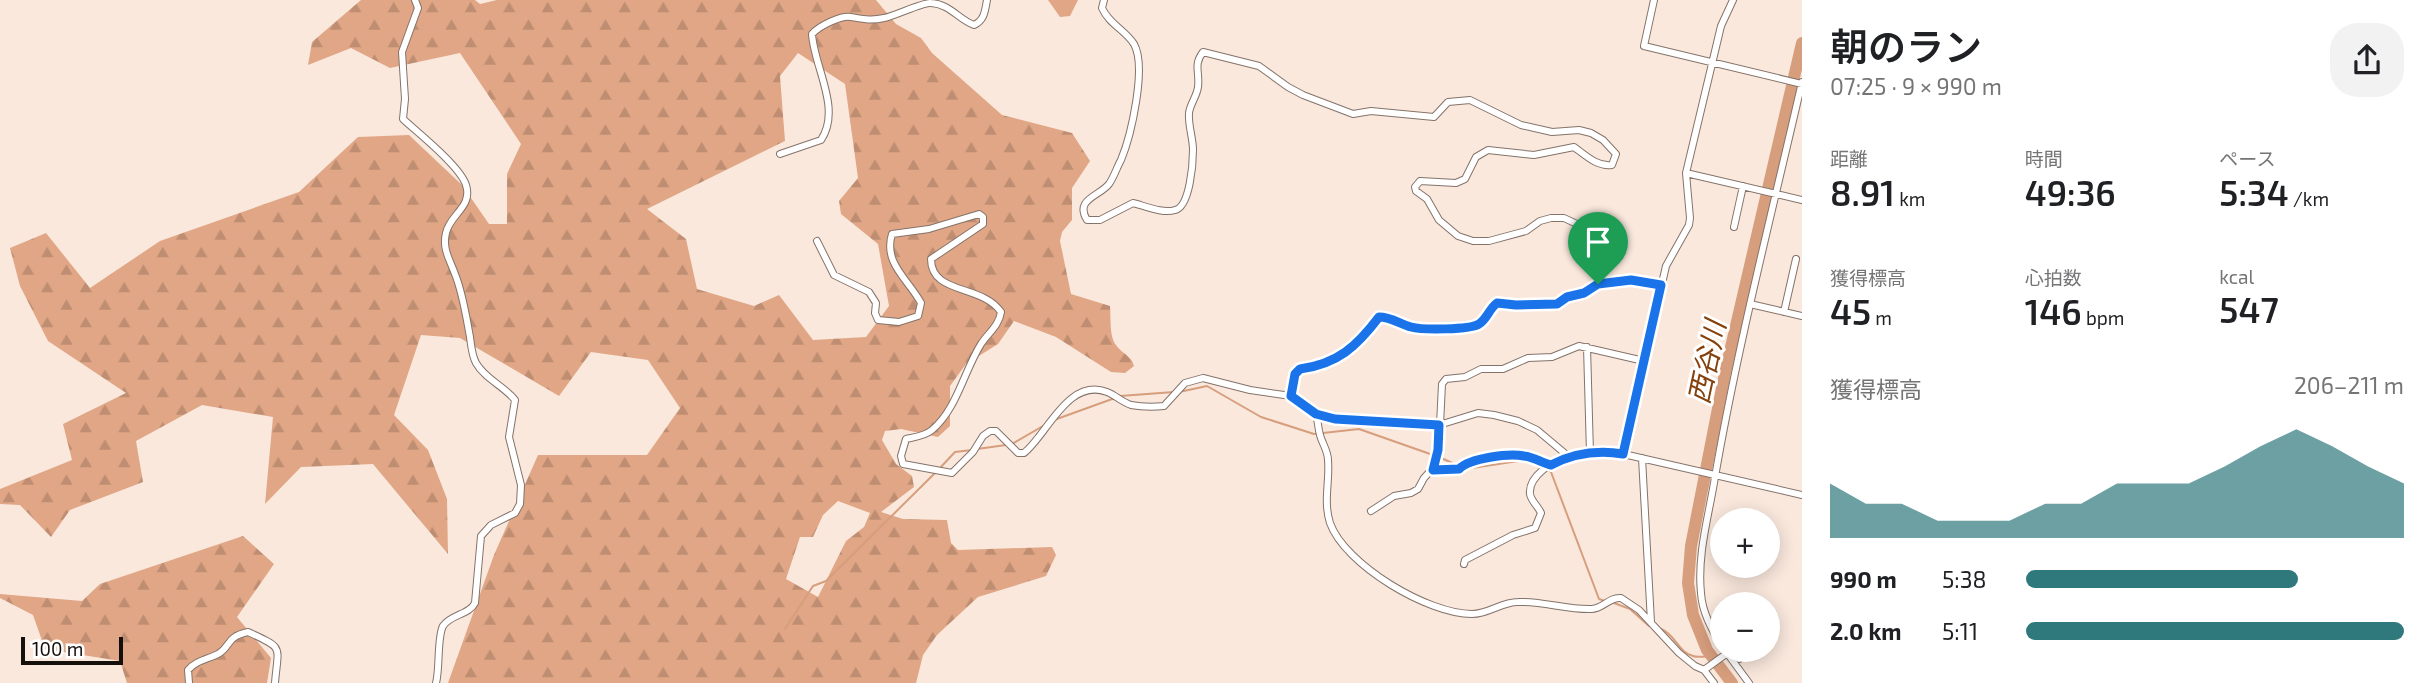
<!DOCTYPE html>
<html lang="ja">
<meta charset="utf-8">
<style>
body{margin:0;font-family:"Exo 2","Noto Sans JP",sans-serif;background:#f2f2f2;color:#202124;height:100vh;display:flex;flex-direction:column;font-size:26px;white-space:nowrap}
*{box-sizing:border-box;margin:0}
p{font-size:23px;color:#757577}
.icon{flex:none;width:38px;height:38px;fill:none;stroke:currentColor;stroke-width:2;stroke-linecap:round;stroke-linejoin:round}
.map{position:relative;flex:1;overflow:hidden}
.drawer{display:flex;flex-direction:column;background:#fff;width:630px}
.drawer>*{flex:none}
.tools{position:absolute;left:1710px;top:508px;display:grid;gap:14px}
.tools a{display:grid;place-items:center;width:70px;height:70px;border-radius:50%;background:#fff;box-shadow:0 4px 18px #0003;font-size:35px}
.scale{position:absolute;left:21px;bottom:18px;width:102px;box-sizing:border-box;padding-left:7px;border:4px solid #150f0b;border-top:0;font-size:19px;line-height:24px;white-space:nowrap;color:#150f0b;-webkit-text-stroke:5px #fff;paint-order:stroke}
.pin{position:absolute;display:grid;place-items:center;width:60px;height:60px;color:#fff;margin:-72px -30px;border-radius:50% 50% 50% 0;rotate:-45deg;box-shadow:0 0 7px #0007}
.pin .icon{rotate:45deg}
.round{display:grid;place-items:center;flex:none;width:74px;height:74px;border-radius:28px;background:#f2f2f2}
.head{display:flex;align-items:center;justify-content:space-between;height:119px;padding:0 28px}
h1{font-size:38px;font-weight:600;line-height:52px}
.metrics{display:grid;grid-template-columns:repeat(3,1fr);gap:10px;height:119px;padding:7px 28px}
.metrics div{display:grid;align-content:center}
.metrics b{font-size:35px;font-weight:600}
.metrics small{font-size:19px;font-weight:400}
.metrics p{font-size:19px}
.chart{height:196px;padding:14px 28px}
.chart p{display:flex;justify-content:space-between}
.chart svg{width:100%;height:126px;margin-top:7px;fill:#2f797d;opacity:.7}
ul{padding:0 28px;list-style:none;font-size:23px}
li{display:grid;grid-template-columns:112px 84px 1fr;align-items:center;height:52px}
li i{height:18px;border-radius:9px;background:#2f797d}
main{display:flex;flex:1;min-height:0}
.map>svg:first-child{display:block}
.forest{fill:url(#forest-firs);fill-rule:evenodd}
.lines{fill:none;stroke-linecap:round;stroke-linejoin:round}
.stream{stroke:#d79e7d;stroke-width:2}
.river{stroke:#d79e7d;stroke-width:12}
.minor-casing{stroke:#84736a;stroke-width:8}
.minor{stroke:#fff;stroke-width:6}
.route-casing{stroke:#fff;stroke-width:14}
.route{stroke:#1a73e8;stroke-width:9}
.labels{text-anchor:middle;dominant-baseline:central;stroke-width:6;stroke-linejoin:round;paint-order:stroke}
.water-label{font-size:28px;font-style:italic;fill:#85400b;stroke:#fff}
</style>
<main>
<div class="map">
<svg width="1802" height="683" viewBox="0 0 1802 683">
<defs>
<pattern id="forest-firs" width="22" height="20" patternUnits="userSpaceOnUse" patternTransform="scale(1.75)"><rect width="22" height="20" fill="#e0a685"/><path d="M5 1l3.5 6h-7zM16 11l3.5 6h-7z" fill="#bf8e72"/></pattern>
</defs>
<rect width="100%" height="100%" fill="#fae8dd"/>
<path class="forest" d="M361 0H475L480 4 497 0H876L896 24 921 38 932 53 1002 115 1072 133 1090 161 1072 188V220L1062 232 1060 241 1071 294 1110 306C1111 317 1109 336 1116 345 1122 354 1131 355 1134 366L1125 373 1111 372 1056 337 1014 321 998 344 966 364 950 386V426L938 437 901 429 885 431 882 440 896 464 912 476 914 487 881 512 903 519 947 520 951 543 958 550 1052 547 1056 555 1046 576 978 597 937 635 923 655 916 683H448L494 555 538 455H647L680 408 648 360 591 352 559 396 460 338 421 335 394 415 428 450 447 499 448 554 373 464 301 467 265 504 273 417 202 405 136 441 143 482 70 510 51 537 20 505 0 504V489L72 460 63 424 126 393 48 341 20 286 10 248 46 233 90 288 160 241 299 192 358 137 409 135 462 185 489 224H507V174L521 144 460 53 390 68 351 48 308 65 312 42ZM798 53 845 84 858 178 839 201 841 214 878 244 889 306 866 337 813 340 779 295 754 306 697 289 686 239 647 209 785 141 780 76ZM838 501 870 513 864 527 846 541 818 597 786 579 800 537H813L823 515Z
M1048 0H1078L1070 16 1060 17Z
M243 536 274 564 237 617 271 658 267 683H127L120 661 45 649 33 615 0 598V594L82 601 100 584Z"/>
<g class="lines">
<path class="stream" d="M1179 392 1207 386 1261 417 1314 434 1359 429 1433 455
M1120 396 1174 392
M1054 420 1115 398
M1012 444 1043 426
M977 449 1006 445
M1439 457 1459 466
M1464 467 1472 468 1525 460
M939 469 955 452 972 450
M1546 469 1551 472 1599 599 1605 601
M1614 603 1630 609 1649 626
M785 629 813 586 826 581 935 473
M1661 629C1675 634 1679 653 1693 656 1698 658 1706 656 1711 656"/>
<path class="river" d="M1732 683 1707 650 1693 615 1688 583 1691 546 1725 373 1802 43"/>
<g class="minor-casing">
<path id="minor" d="M415 0 418 8 402 52 405 99 403 119C418 133 460 166 466 185 473 207 450 214 446 233 442 249 450 260 455 274 463 294 466 316 470 337 471 345 472 356 476 363 485 379 504 386 515 400L509 437 521 485 520 504 515 513 491 525 481 536 475 603C469 615 451 614 443 626 437 637 440 668 436 683
M1104 0 1102 8C1109 24 1125 30 1134 44 1147 67 1131 136 1121 160 1117 167 1114 177 1109 184 1100 196 1074 199 1087 220H1100L1133 203C1145 206 1163 214 1175 210 1190 207 1193 163 1193 150 1193 138 1188 125 1189 113 1190 104 1197 96 1198 87 1200 72 1193 65 1203 52L1259 66 1288 87 1303 95 1353 114 1371 111 1434 117 1448 102 1470 100 1521 125 1552 132 1579 130 1591 133 1603 140 1616 154 1612 165C1597 167 1585 155 1574 147L1534 155 1488 150 1476 157 1465 179 1456 183 1420 181 1415 187 1416 191 1427 199 1439 220 1458 236 1473 241H1489L1526 231 1540 221 1551 218H1564L1594 232 1600 245 1598 284
M1654 0 1644 46 1802 84
M780 154 821 140C842 109 814 67 812 34 819 26 841 15 851 17 863 19 871 21 884 18 895 16 923 2 931 3 950 4 959 20 974 25 985 20 985 10 987 0
M1686 173 1802 200
M1734 227 1743 186
M817 241 834 275 869 292 876 303 875 313 878 320 899 322 918 316 921 303C908 279 883 263 892 234L929 229 979 214 983 217V224L931 259C931 295 982 284 1001 312 999 326 988 333 981 344 964 371 957 409 932 430 925 436 915 437 906 439L901 456 903 464 952 473 973 452 983 436 990 431H996L1018 453H1024C1047 435 1068 377 1107 392 1115 395 1122 402 1131 405 1142 407 1154 407 1164 406L1185 383 1203 378 1250 390 1291 396 1316 414 1335 419 1439 425 1478 413 1494 415 1518 421 1537 430 1568 456
M1750 304 1802 316
M1784 312 1796 259
M1587 347 1590 453
M1291 396 1295 374 1300 369C1338 364 1356 346 1379 318 1391 317 1400 324 1411 327 1422 330 1470 330 1479 324 1487 319 1489 309 1498 303L1516 305 1557 304 1567 297 1584 293 1598 284 1614 282 1631 280 1661 285
M1316 414C1318 421 1318 428 1320 435 1322 443 1328 451 1328 460 1330 481 1323 501 1330 523 1345 565 1428 614 1472 614 1489 614 1501 602 1518 602 1543 601 1567 610 1592 609 1604 608 1609 597 1621 598L1639 610 1679 653 1695 666 1704 670 1714 683
M1440 425 1442 384 1446 379 1465 377 1481 369H1503L1528 358 1552 357 1579 346 1644 361
M1623 454 1666 266 1689 225 1690 218 1686 173 1721 26 1733 0
M1642 458 1651 622
M1432 470 1459 469 1466 462 1517 455 1551 465
M1371 511 1394 496 1411 493 1418 489 1424 478 1435 466 1439 447V425
M1464 564 1465 560 1513 535 1535 528 1541 513C1538 506 1531 501 1530 494 1528 476 1553 461 1568 456 1583 451 1603 452 1619 453L1802 495
M1722 647C1712 630 1702 612 1701 593 1697 554 1709 515 1715 477 1738 344 1772 213 1802 82
M1724 649 1749 683
M1739 659 1741 649
M1704 670 1726 654
M189 683 188 670C197 660 206 660 218 654 232 646 225 637 248 632 285 649 278 645 275 683"/>
</g>
<use href="#minor" class="minor"/>
</g>
<g class="lines">
<g class="route-casing">
<path id="route" d="M1631 280 1661 285 1623 454C1598 450 1574 453 1551 465 1542 463 1534 457 1524 456 1509 453 1470 458 1459 469L1433 470 1438 450 1439 425 1335 419 1316 414 1291 396 1295 374 1300 369C1338 364 1357 346 1379 317 1391 317 1400 324 1411 327 1422 330 1470 330 1479 324 1487 319 1489 309 1497 303L1516 305 1557 304 1567 297 1584 293 1598 284Z"/>
</g>
<use href="#route" class="route"/>
</g>
<g class="labels">
<g class="water-label">
<text transform="translate(1706 362) rotate(-78)">西谷川</text>
</g>
</g>
</svg>
<div class="tools">
<a>+</a>
<a>−</a>
</div>
<div class="scale">100 m</div>
<div class="pin" style="left:1598px;top:284px;background:#1e9e55"><svg class="icon" aria-label="arrive" viewBox="0 0 24 24"><path d="M6 21V4h12l-3 4 3 4H6"/></svg></div>
</div>
<section class="drawer">
<div class="head"><div><h1>朝のラン</h1><p>07:25 · 9 × 990 m</p></div><a class="round"><svg class="icon" aria-label="share" viewBox="0 0 24 24"><path d="M12 15V3M7 8l5-5 5 5M5 13v7h14v-7"/></svg></a></div>
<div class="metrics">
<div><p>距離</p><b>8.91<small> km</small></b></div>
<div><p>時間</p><b>49:36</b></div>
<div><p>ペース</p><b>5:34<small> /km</small></b></div>
</div>
<div class="metrics">
<div><p>獲得標高</p><b>45<small> m</small></b></div>
<div><p>心拍数</p><b>146<small> bpm</small></b></div>
<div><p>kcal</p><b>547</b></div>
</div>
<div class="chart"><p><span>獲得標高</span>206–211 m</p>
<svg viewBox="0 0 160 44" preserveAspectRatio="none"><path d="M0 44V25L10 32L20 32L30 38L40 38L50 38L60 32L70 32L80 25L90 25L100 25L110 19L120 12L130 6L140 12L150 19L160 25V44z"/></svg>
</div>
<ul>
<li><b>990 m</b>5:38<i style="width:72%"></i></li>
<li><b>2.0 km</b>5:11<i style="width:100%"></i></li>
</ul>
</section>
</main>
